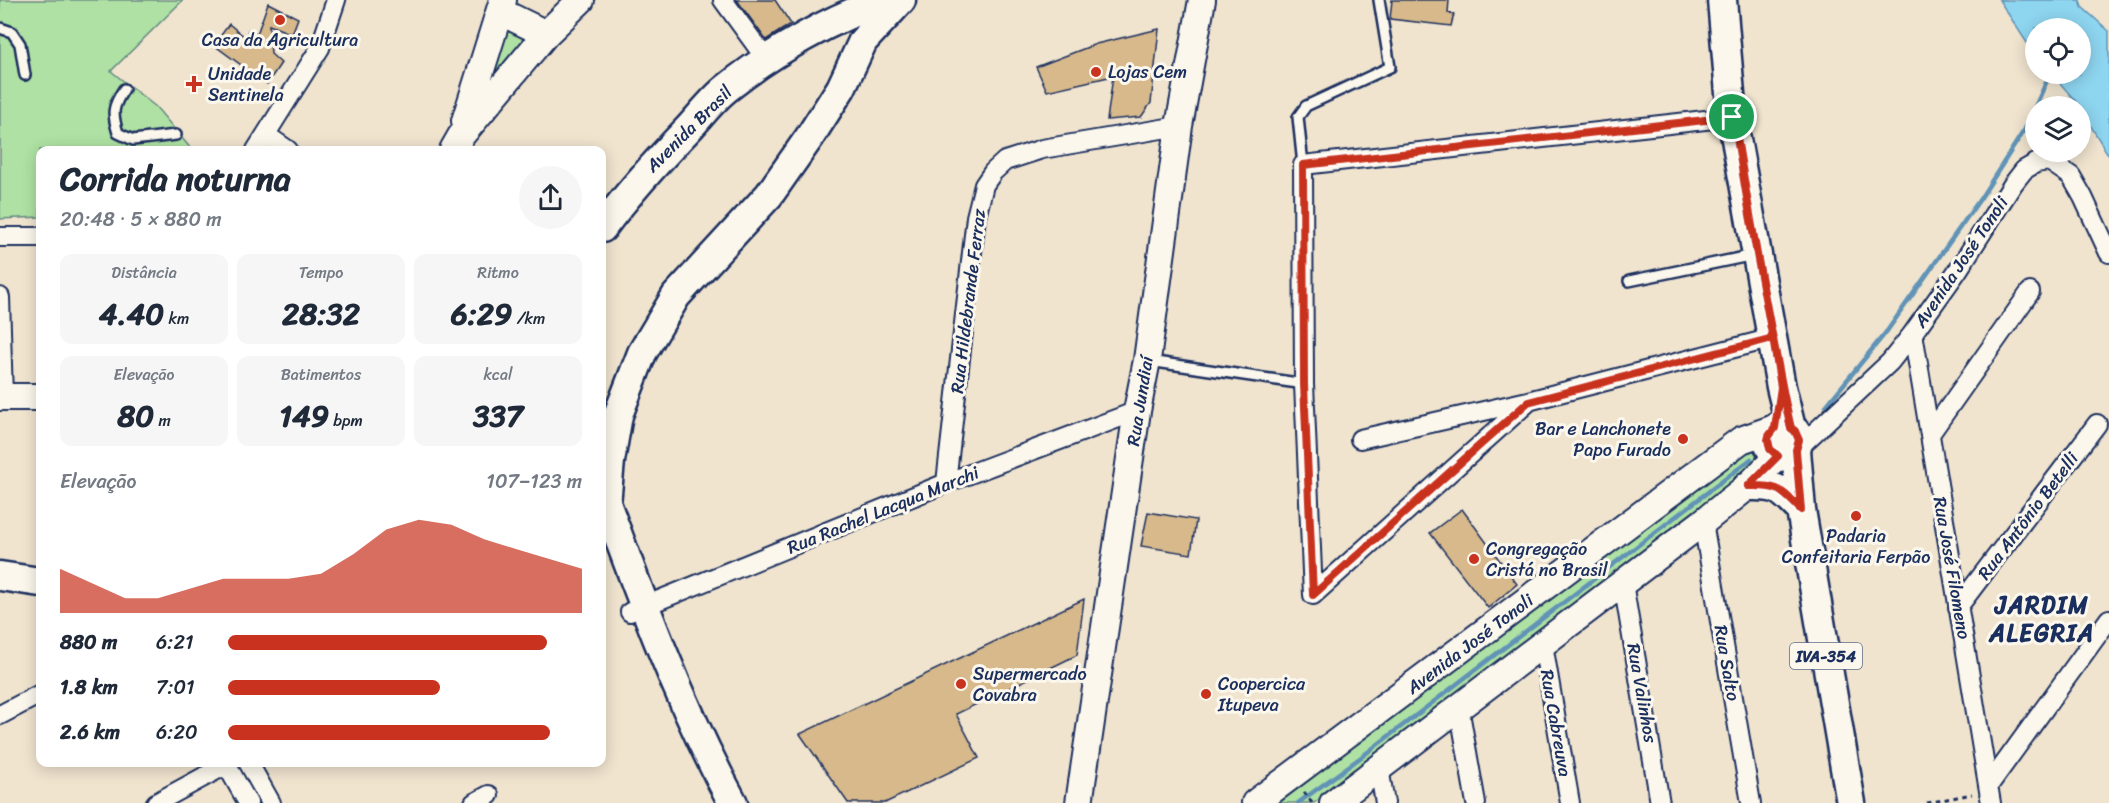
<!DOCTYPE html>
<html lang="pt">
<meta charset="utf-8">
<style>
body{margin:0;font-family:Sriracha,sans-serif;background:#f6f6f7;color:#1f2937;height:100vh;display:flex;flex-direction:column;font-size:22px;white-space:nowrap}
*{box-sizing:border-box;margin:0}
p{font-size:20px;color:#747a83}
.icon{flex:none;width:33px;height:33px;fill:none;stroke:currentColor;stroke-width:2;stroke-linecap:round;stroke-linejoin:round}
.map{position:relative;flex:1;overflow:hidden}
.sheet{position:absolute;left:36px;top:146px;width:570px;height:621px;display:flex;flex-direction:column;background:#fff;border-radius:12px;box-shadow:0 3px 15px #0003}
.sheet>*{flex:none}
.buttons{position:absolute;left:2025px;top:18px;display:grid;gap:12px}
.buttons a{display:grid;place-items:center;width:66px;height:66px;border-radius:50%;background:#fff;box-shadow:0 3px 15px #0003;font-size:30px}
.pin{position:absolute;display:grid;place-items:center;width:51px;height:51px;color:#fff;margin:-26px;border:3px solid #fff;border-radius:50%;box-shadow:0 2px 6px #0007}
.round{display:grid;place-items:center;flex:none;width:63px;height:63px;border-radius:32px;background:#f6f6f7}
.overview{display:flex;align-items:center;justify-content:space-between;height:102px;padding:0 24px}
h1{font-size:33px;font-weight:800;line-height:45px}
.stats{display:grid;grid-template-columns:repeat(3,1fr);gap:9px;height:102px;padding:6px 24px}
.stats div{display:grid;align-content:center;border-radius:12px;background:#f6f6f7;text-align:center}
.stats b{font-size:30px;font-weight:800}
.stats small{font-size:16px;font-weight:400}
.stats p{font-size:16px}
.chart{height:168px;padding:12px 24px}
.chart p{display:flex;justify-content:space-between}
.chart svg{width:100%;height:108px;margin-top:6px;fill:#c8321e;opacity:.7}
ul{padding:0 24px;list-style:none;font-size:20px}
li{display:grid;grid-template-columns:96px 72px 1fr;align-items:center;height:45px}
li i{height:15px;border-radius:8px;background:#c8321e}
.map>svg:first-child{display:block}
.green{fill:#aee1a3;stroke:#648880;stroke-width:1.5}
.water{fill:#8ed5f0;stroke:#6093b6;stroke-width:1.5}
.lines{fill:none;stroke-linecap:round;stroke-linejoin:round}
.stream{stroke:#6093b6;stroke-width:4.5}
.building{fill:#d7b98b;stroke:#1b2f5e;stroke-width:1.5}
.service-casing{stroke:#1b2f5e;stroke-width:14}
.minor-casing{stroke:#1b2f5e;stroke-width:22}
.secondary-casing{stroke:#1b2f5e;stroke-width:30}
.primary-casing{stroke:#1b2f5e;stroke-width:33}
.path{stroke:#1b2f5e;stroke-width:3;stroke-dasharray:4.5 4.5;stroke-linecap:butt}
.service{stroke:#fbf7ec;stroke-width:9}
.minor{stroke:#fbf7ec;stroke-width:18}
.secondary{stroke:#fbf7ec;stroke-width:26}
.primary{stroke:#fbf7ec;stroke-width:28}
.route-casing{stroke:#fff;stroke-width:12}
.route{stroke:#c8321e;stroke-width:8}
.poi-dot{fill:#c8321e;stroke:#fbf7ec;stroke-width:2}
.labels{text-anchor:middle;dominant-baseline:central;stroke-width:6;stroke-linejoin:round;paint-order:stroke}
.shield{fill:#fbf7ec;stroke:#5e6b89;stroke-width:1.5}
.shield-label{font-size:16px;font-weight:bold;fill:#1b2f5e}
.poi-label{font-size:18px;fill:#1b2f5e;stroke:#fbf7ec;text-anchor:start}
.street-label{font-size:18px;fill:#1b2f5e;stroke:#fbf7ec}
.district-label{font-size:24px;font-weight:bold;letter-spacing:1.5px;fill:#1b2f5e;stroke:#fbf7ec}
</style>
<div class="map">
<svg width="2109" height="803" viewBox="0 0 2109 803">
<rect width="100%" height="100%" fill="#f0e4cf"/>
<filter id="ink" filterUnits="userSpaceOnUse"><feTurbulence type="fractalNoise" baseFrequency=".0167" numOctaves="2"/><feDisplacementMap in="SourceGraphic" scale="12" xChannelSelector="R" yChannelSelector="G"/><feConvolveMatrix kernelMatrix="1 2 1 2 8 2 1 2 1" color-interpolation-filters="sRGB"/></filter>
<g filter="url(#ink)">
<path class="green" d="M0 0H183L111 71 156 107 192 150H40V217L0 219Z
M503 22 532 35 490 84Z
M1756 448 1761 459 1735 484 1314 803H1279L1488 644 1749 449Z"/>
<path class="water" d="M1999 0H2080L2082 7 2109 31V156L2081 110 2080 106 2052 74H2080V28H2036L2035 55Z"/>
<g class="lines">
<path class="stream" d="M1826 406 1887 331 1980 199 2025 129 2050 74
M1298 803 1364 755 1751 459"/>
</g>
<path class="building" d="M737 0H775L791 24 766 40Z
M1392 0H1449L1448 13 1454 14 1451 26 1390 19Z
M268 3 298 18 292 34 269 25 271 54 281 63 267 84 214 45 229 24 245 37 249 29 257 34Z
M1159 29 1151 103 1141 117 1107 120 1113 76 1047 91 1036 67 1096 44Z
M1462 509 1517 584 1488 608 1430 533Z
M1148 512 1196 520 1191 554 1141 546Z
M1084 599 1077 655 956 714 979 758 885 803H848L800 734Z"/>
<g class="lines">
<g class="service-casing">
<path id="service" d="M0 28 12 32 20 44 25 75
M124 89C112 107 112 113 118 133L133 140 176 135
M1303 165 1298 117 1306 106 1390 67 1379 0
M1629 281 1754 255
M1149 361 1304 384"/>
</g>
<g class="minor-casing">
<path id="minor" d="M723 0 766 59
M266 135 288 150
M256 150 320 48 336 0
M0 237H40
M0 297 3 397
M1913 333 1991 803
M1930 434 2030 292
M1360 439 1528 401 1773 338
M1796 450 1890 362 1913 333 1958 270 2013 184 2024 170 2036 163 2049 161 2071 176 2083 197 2109 253
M946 483 976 217 984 185 993 172 1005 161 1042 149 1179 126
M1703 522 1751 803
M1623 583 1660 803
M1313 595 1304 384 1303 165 1732 117
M1313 595 1527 403
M1958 607 2097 424
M630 612 946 483 1137 411
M1543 644 1570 803
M1459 707 1476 803
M0 715 40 694
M225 762 248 803
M248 762 271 803
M1379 768 1385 803
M1989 785 2109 619
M156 803 231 762
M474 803 489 795"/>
</g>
<g class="secondary-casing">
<path id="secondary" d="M501 12 546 34
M465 121 503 0
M453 150 461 136 546 34 581 0
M0 397H40
M1079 803 1137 411 1147 360 1179 126 1202 0
M1255 803 1741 440 1775 428
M1333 803 1703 522 1748 486 1778 456"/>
</g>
<g class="primary-casing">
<path id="primary" d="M1722 0 1732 117 1781 387 1791 428
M602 228C629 192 658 160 689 128 701 115 713 99 727 88 772 52 833 17 887 0
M1796 450C1786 460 1774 458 1769 445L1772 431 1779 426H1787L1795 431 1799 440 1796 450 1801 510 1851 803
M1748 486C1779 485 1780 489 1801 510
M602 492C640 596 680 705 733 803
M606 504 610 461 618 415 642 353 676 296 769 195 809 138 841 88 863 41 901 0
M0 576 40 582"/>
</g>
<path class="path" d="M1304 792 1312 803
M1927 803 1972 794"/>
<use href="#service" class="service"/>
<use href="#minor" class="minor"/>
<use href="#secondary" class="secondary"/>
<use href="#primary" class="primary"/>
</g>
</g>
<g class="lines" filter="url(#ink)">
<g class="route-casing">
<path id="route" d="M1732 117 1303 165 1304 384 1313 595 1528 402 1773 338 1781 387 1775 428 1769 436 1768 440 1770 449 1778 456 1748 486C1779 485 1780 489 1801 510L1796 450 1799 440 1795 431 1791 428C1783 395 1778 362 1771 329 1758 262 1746 194 1735 126L1732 117"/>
</g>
<use href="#route" class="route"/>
</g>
<g class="poi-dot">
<circle cx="280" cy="20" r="6"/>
<circle cx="1096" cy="72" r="6"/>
<path d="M191 75h6v6h6v6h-6v6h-6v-6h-6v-6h6z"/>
<circle cx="1683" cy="439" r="6"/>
<circle cx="1856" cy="516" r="6"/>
<circle cx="1474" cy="559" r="6"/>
<circle cx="961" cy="684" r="6"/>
<circle cx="1206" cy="694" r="6"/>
</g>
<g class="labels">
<rect class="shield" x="1790" y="643" width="72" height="26" rx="4.5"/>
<g class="shield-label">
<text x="1826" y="656">IVA-354</text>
</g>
<g class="poi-label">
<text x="280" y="40" text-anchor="middle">Casa da Agricultura</text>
<text x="1108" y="72">Lojas Cem</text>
<text x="208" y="74">Unidade<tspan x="208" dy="21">Sentinela</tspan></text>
<text x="1671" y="429" text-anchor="end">Bar e Lanchonete<tspan x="1671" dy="21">Papo Furado</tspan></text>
<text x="1856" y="536" text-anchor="middle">Padaria<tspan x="1856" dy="21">Confeitaria Ferpão</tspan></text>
<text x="1486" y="549">Congregação<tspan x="1486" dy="21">Cristá no Brasil</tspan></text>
<text x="973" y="674">Supermercado<tspan x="973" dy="21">Covabra</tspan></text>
<text x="1218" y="684">Coopercica<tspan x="1218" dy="21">Itupeva</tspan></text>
</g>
<g class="street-label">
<text transform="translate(689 129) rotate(-45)">Avenida Brasil</text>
<text transform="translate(1961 262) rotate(-56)">Avenida José Tonoli</text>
<text transform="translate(968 301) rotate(-83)">Rua Hildebrande Ferraz</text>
<text transform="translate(1140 401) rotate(-81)">Rua Jundiaí</text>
<text transform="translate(883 510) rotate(-22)">Rua Rachel Lacqua Marchi</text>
<text transform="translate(2028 516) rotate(-53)">Rua Antônio Betelli</text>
<text transform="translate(1952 568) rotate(80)">Rua José Filomeno</text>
<text transform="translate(1470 644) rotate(-37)">Avenida José Tonoli</text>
<text transform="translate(1727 663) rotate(80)">Rua Salto</text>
<text transform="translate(1642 693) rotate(80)">Rua Valinhos</text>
<text transform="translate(1556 723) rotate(80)">Rua Cabreuva</text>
</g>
<g class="district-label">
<text x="2042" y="605">JARDIM<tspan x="2042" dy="28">ALEGRIA</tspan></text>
</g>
</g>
</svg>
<div class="buttons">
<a><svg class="icon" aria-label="locate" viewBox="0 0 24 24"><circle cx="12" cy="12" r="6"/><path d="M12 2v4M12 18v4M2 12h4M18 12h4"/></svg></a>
<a><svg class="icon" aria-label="layers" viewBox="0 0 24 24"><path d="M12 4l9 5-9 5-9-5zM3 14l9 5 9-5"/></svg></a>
</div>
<div class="pin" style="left:1732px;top:117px;background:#1e9e55"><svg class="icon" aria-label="arrive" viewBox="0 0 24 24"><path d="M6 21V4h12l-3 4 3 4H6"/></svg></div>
<section class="sheet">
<div class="overview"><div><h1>Corrida noturna</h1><p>20:48 · 5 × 880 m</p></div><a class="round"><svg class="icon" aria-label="share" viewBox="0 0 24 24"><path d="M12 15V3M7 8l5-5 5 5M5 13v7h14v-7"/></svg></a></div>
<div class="stats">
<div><p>Distância</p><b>4.40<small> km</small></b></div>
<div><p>Tempo</p><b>28:32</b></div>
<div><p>Ritmo</p><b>6:29<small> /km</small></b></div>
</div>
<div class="stats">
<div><p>Elevação</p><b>80<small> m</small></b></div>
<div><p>Batimentos</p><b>149<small> bpm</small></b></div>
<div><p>kcal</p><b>337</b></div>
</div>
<div class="chart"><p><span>Elevação</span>107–123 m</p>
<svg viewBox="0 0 160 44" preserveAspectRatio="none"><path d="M0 44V26L10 32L20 38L30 38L40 34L50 30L60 30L70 30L80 28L90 20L100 10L110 6L120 8L130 14L140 18L150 22L160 26V44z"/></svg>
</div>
<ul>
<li><b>880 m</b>6:21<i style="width:90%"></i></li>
<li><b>1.8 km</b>7:01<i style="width:60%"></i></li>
<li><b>2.6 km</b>6:20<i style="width:91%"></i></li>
</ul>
</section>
</div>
